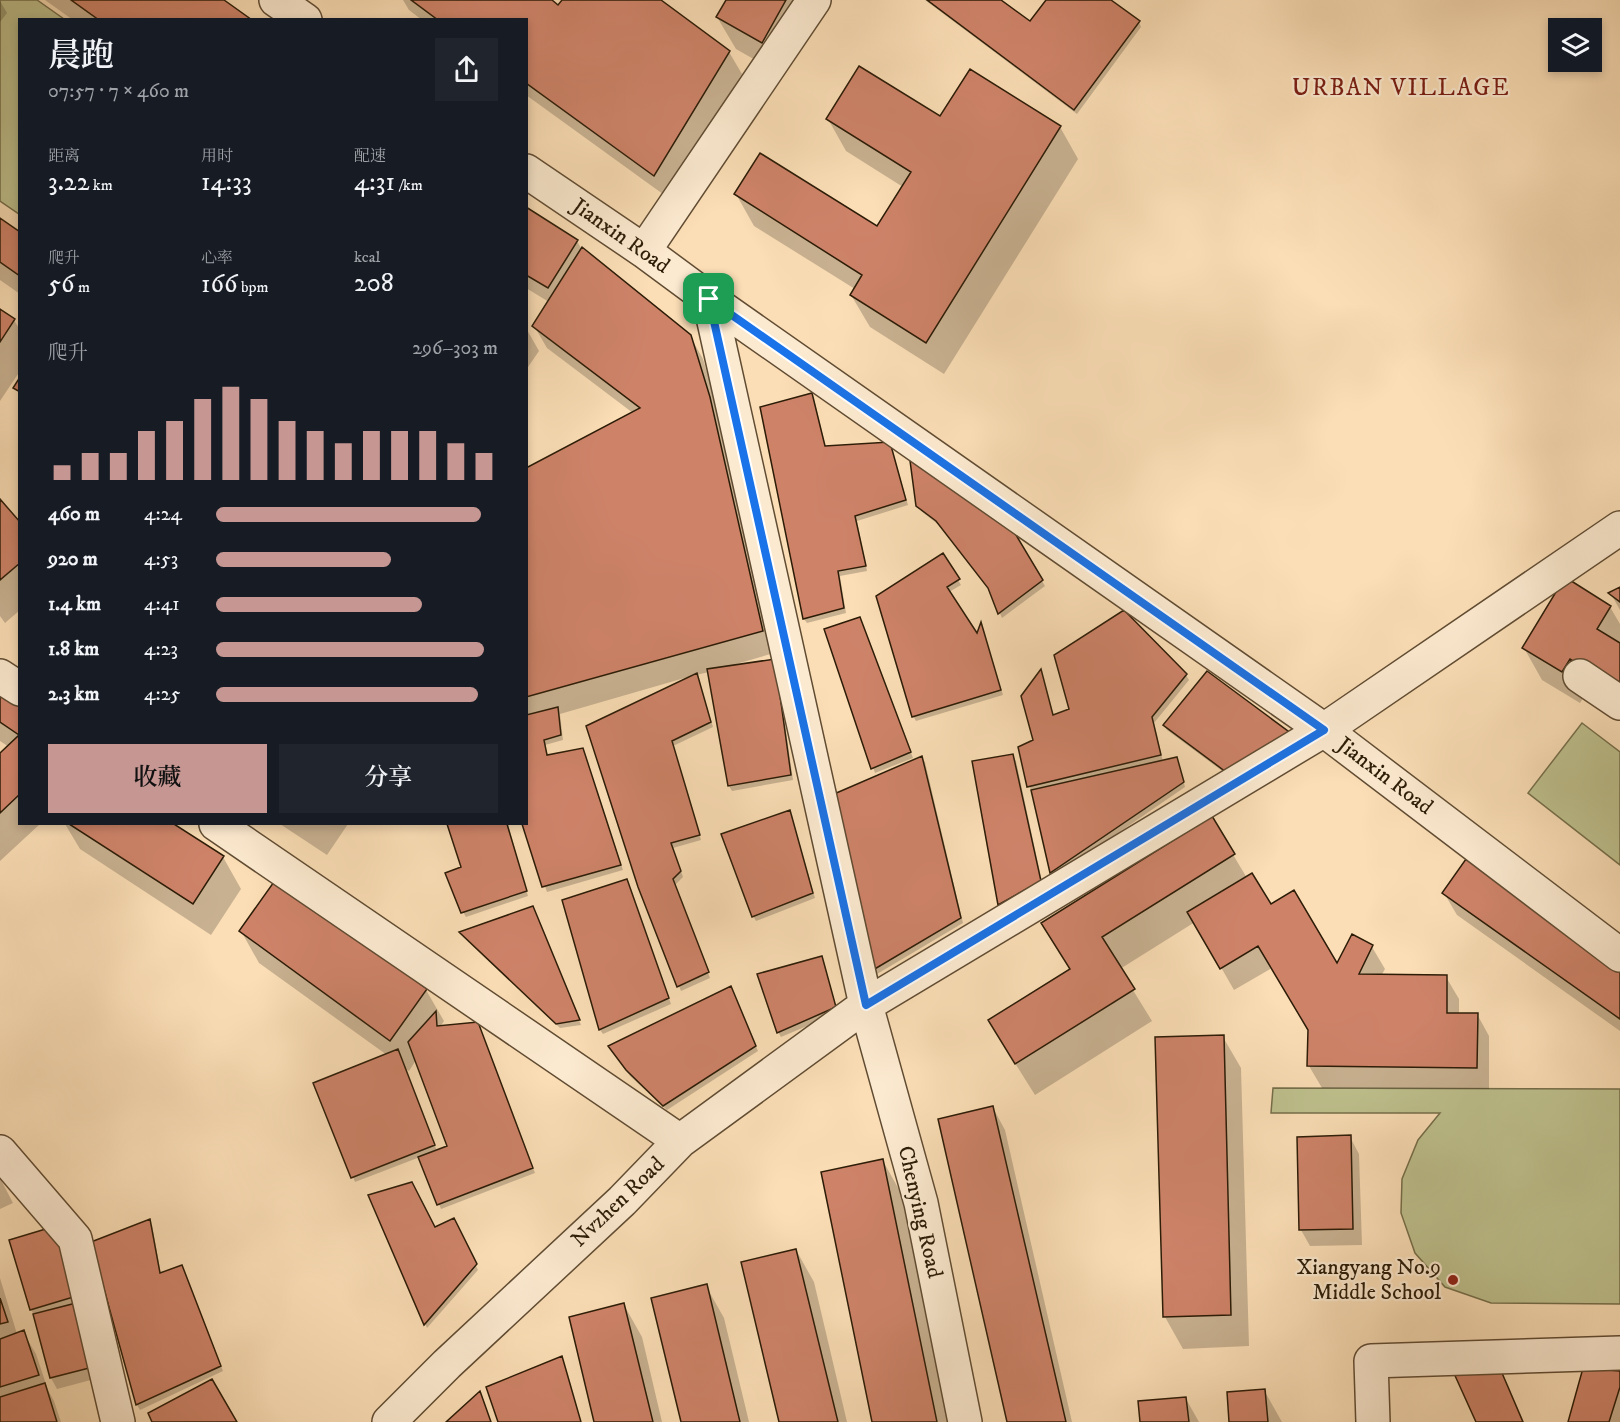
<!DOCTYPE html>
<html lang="zh">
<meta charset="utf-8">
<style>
body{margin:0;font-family:"IM FELL DW Pica","Noto Serif SC",serif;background:#20242c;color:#f1f3f6;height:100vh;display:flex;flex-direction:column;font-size:22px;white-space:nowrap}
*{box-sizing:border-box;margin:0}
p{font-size:20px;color:#9ea1a6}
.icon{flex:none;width:33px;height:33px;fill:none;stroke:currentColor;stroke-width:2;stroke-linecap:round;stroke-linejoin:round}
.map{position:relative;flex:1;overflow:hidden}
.panel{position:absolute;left:18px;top:18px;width:510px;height:807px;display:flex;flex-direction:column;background:#171b24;border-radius:0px;box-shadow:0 3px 9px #0003}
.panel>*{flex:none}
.buttons{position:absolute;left:1548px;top:18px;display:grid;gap:12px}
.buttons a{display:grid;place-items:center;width:54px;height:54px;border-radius:0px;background:#171b24;box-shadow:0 3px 9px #0003;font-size:30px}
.pin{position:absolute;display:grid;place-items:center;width:51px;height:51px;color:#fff;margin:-26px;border-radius:12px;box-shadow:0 3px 9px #0006}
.round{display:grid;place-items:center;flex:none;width:63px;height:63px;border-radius:0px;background:#20242c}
.overview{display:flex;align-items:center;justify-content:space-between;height:102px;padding:0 30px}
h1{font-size:33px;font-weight:600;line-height:45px}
.figures{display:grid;grid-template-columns:repeat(3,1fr);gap:9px;height:102px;padding:6px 30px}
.figures div{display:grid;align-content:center}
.figures b{font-size:26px;font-weight:600}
.figures small{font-size:16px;font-weight:400}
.figures p{font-size:16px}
.chart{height:168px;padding:12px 30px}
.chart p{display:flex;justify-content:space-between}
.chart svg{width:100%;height:108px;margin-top:6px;stroke:#c59692;stroke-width:6}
.cta{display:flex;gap:12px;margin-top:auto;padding:12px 30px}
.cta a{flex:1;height:69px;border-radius:0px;background:#c59692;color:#111;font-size:24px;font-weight:600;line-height:69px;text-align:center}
.cta a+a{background:#20242c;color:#f1f3f6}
ul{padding:0 30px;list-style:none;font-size:20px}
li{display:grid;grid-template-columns:96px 72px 1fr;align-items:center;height:45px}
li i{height:15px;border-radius:8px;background:#c59692}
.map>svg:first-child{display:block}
.green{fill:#bec18e;stroke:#756e4a;stroke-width:1.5}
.shadow{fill:#0003;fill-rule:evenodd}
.building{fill:#ce8369;stroke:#2c1c07;stroke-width:1.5}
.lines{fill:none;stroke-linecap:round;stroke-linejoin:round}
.minor-casing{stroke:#604c33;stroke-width:36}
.minor{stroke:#fcead0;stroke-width:33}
.route-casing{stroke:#fff;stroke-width:12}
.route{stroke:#1a73e8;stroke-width:8}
.poi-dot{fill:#8f2418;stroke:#fcead0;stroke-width:2}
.labels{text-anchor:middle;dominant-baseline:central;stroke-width:4.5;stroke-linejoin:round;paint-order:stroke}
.street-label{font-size:22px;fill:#2c1c07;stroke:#fcead0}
.poi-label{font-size:22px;fill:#2c1c07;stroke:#fcead0;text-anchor:end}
.neighbourhood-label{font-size:24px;letter-spacing:1.5px;fill:#7a1f14;stroke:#fcead0}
</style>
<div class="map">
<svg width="1620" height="1422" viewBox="0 0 1620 1422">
<rect width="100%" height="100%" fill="#fbdeb6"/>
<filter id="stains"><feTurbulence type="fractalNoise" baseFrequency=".00333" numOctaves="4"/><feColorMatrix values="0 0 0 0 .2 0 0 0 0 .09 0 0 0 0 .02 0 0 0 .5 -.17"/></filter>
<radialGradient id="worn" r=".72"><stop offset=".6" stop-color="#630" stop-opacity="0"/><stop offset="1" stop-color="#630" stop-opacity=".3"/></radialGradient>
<path class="green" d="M0 0H37L64 19 20 20 19 214 0 201Z
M1582 723 1620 752V865L1528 793Z
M1273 1088 1620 1089V1304L1491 1303 1445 1287 1415 1253 1401 1213 1402 1179 1418 1140 1440 1113H1271Z"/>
<path class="shadow" d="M45 0H221L249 20H73Z
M403 0H549L558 7 564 0H659L729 52 742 74 667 197 526 95V20H422L409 10Z
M728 0H822L780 74 736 49 717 17Z
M925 0H999L1031 24 1048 0H1109L1139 22 1141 27 1077 114Z
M0 1 7 13 0 22Z
M828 119 1060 127 1078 159 944 374 870 327 851 295 855 289 754 226 736 194 877 228 903 187 846 151Z
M526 209 577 241 582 250 690 336 703 359 722 421 774 653 733 665V667L777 666 793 780 732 791 729 786 709 672 696 675 699 680 713 727 673 746 701 840 673 848 683 877 675 885 710 978 681 991 640 887 588 727 688 677 560 714 563 740 545 745 548 756 582 749 585 754 623 870 547 892 523 824H526V470L633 413 547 348 534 326 549 302 526 288Z
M0 220 20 233V294L0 280Z
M0 311 14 320 20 330V371L0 401Z
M526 328 539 351 526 370Z
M811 394 814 399 826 448 889 444 892 449 908 505 857 521 867 571 840 576 846 613 807 623 804 619Z
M0 502 20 524V610L5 623 0 616Z
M918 506 1009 526 1045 586 1002 618 990 590 940 526 921 511Z
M943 555 961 585 949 592 977 636 983 629 1003 695 916 721 913 716Z
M1620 588V610L1611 594Z
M1610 607 1620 624V709L1588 690 1580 703 1542 680 1524 648Z
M862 624 913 758 875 773 826 630Z
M1041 672 1054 716 1186 675 1189 680 1154 723 1163 762 1179 764 1185 787 1054 877 1051 872 1033 791H1032L1029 786Z
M1207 673 1233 779 1167 730 1164 725Z
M0 693 20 706V824H40L0 861V755L9 747 0 741Z
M1013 756 1016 761 1043 886 1002 909 1000 905 974 762Z
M922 758 925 762 963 923 877 974 874 969Z
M792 817 815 898 756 921 753 916Z
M1211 818 1247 878 1270 906 1337 966 1372 947 1385 969 1381 976 1446 977 1459 999V1014H1477L1489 1036V1089L1322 1088 1309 1066V1030L1272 968 1234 990 1195 922 1120 969 1152 1021 1035 1095 1008 1052 1071 970Z
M65 824H171L223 857 241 889 211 935 80 849Z
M280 824H348L327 855Z
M449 824H508L528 896 466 917 463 912 462 867Z
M627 881 671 1004 603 1034 600 1030 563 901Z
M1444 893 1620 973V1031L1457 915Z
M535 913 581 1025 560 1028 464 937 461 933Z
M241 931 426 990 444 1021 440 1027 480 1028 535 1173 441 1209 420 1157 355 1182 315 1084 387 1055 259 963ZM416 1060 449 1147 437 1151 405 1069 409 1071Z
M821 958 824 963 838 1013 781 1037 778 1032Z
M733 993 758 1051 667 1110 630 1076 613 1051Z
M1223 1037 1241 1068 1249 1346 1183 1349 1165 1317Z
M993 1108 1005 1130 1072 1422H1008Z
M1350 1137 1359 1154 1362 1245 1310 1246 1301 1230Z
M883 1161 901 1193 948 1422H873Z
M0 1178 13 1203 0 1209Z
M370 1196 435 1229 456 1225 478 1270 427 1328Z
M149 1221 152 1225 161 1274 184 1271 223 1371 140 1410 137 1405 92 1243Z
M11 1241 84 1304 106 1376 57 1389 51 1378 35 1316 31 1310Z
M796 1250 814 1282 847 1422H781Z
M0 1278 17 1334 23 1332 36 1354 48 1390 54 1401 61 1422H0Z
M706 1286 724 1318 749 1422H683Z
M624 1305 642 1337 662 1422H596Z
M1499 1368 1508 1385 1524 1422H1478Z
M1620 1372V1422H1569Z
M1264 1390 1282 1422H1231Z
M1186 1399 1199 1422H1142Z"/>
<path class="building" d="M71 0H224L252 20H99Z
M411 0H552L558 5 562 0H661L730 51 654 176 526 83V20H438Z
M726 0H786L762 43 716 17Z
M927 0H1001L1030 21 1046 0H1111L1140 21 1074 110Z
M859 66 940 116 970 69 1061 126 926 343 850 295 862 275 734 194 760 153 877 226 911 172 826 119Z
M526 207 578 240 548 288 526 275Z
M0 218 20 232V276L0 262Z
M582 247 691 335 710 397 763 631 526 697V468L640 408 532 326Z
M0 309 15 319 0 342Z
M20 377V392L13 388Z
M812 393 825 446 890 442 906 500 855 516 866 566 838 571 844 608 803 619 760 407Z
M909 453 1010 525 1043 580 998 614 988 588 936 521 916 506Z
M0 499 20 522V563L0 580Z
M943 553 960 579 947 587 977 633 981 622 1001 690 912 717 876 596Z
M1565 577 1611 606 1597 629 1620 643V690L1570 659 1562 672 1522 648Z
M1620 587V602L1608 593Z
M1124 610 1187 674 1152 717 1161 755 1027 787 1018 747 1033 740 1021 696 1041 669 1053 715 1069 709 1054 655Z
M860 617 911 752 871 769 824 629Z
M775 659 791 775 728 786 707 669Z
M1207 671 1292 734 1230 775 1163 725Z
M697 673 711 722 672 741 700 835 671 843 681 871 673 879 709 972 677 987 638 887 586 726Z
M0 691 20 704V794L0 813V753L19 735 0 722Z
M558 707 561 735 544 740 547 755 583 748 621 865 542 887 522 824H526V715Z
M1013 754 1041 881 998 905 972 761Z
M922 756 961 918 873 970 834 794Z
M1177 757 1184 782 1050 873 1031 790Z
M790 810 813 893 752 917 721 834Z
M1212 816 1235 854 1102 937 1135 989 1015 1064 988 1020 1070 969 1041 923Z
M69 824H174L224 856 193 904Z
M447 824H507L527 891 461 913 445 873 461 867Z
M1466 859 1620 971V1019L1442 893Z
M1252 873 1271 904 1294 890 1337 963 1352 934 1373 945 1359 974 1447 975V1013H1478L1477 1068 1307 1066 1308 1030 1258 946 1220 969 1187 912Z
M276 879 427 989 390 1041 239 931Z
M627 879 669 998 599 1030 562 900Z
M533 906 580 1020 556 1024 459 932Z
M822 956 836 1007 777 1033 757 974Z
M731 986 756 1046 663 1106 626 1070 608 1046Z
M436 1011 437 1026 478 1022 533 1168 437 1205 418 1157 447 1146 408 1042Z
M1224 1035 1231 1315 1163 1317 1155 1037Z
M398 1049 435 1145 351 1178 313 1083Z
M993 1106 1066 1422H1007L938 1119Z
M1351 1135 1353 1229 1299 1230 1297 1137Z
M883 1159 937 1422H872L821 1172Z
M412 1182 435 1227 454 1218 477 1264 424 1325 368 1195Z
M150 1219 160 1273 182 1265 221 1366 136 1405 91 1242Z
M59 1225 80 1295 30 1310 9 1240Z
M796 1249 838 1422H779L741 1262Z
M707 1284 740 1422H681L651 1298Z
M0 1298 8 1322 0 1324Z
M84 1301 101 1365 50 1378 33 1314Z
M624 1303 653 1422H594L569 1317Z
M24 1330 39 1375 0 1387V1339Z
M562 1356 581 1422H498L486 1387Z
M1499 1366 1523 1422H1476L1452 1369Z
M1583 1368 1620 1371V1387L1609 1422H1568Z
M212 1379 237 1422H152L148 1413Z
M45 1383 57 1422H0V1397Z
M1265 1389 1268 1422H1229L1227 1392Z
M480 1391 491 1422H446Z
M1186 1397 1189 1422H1140L1138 1401Z"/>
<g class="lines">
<g class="minor-casing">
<path id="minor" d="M276 0 305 20
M526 171 644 251 709 299 1324 730 1620 955
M644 251 814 0
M709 299 866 1005 921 1203 965 1422
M0 676 20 689
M1580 676 1620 703
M216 824 680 1141
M0 1152 75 1239 118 1422
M389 1422 447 1364 622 1201 680 1141 866 1005 1324 730 1620 528
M1373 1422 1371 1361 1620 1353"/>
</g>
<use href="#minor" class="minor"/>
</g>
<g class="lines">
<g class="route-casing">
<path id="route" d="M709 299 1324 730 866 1005Z"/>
</g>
<use href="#route" class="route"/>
</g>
<circle class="poi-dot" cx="1453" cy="1280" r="6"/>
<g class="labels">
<g class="street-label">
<text transform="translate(621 236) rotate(35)">Jianxin Road</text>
<text transform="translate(1385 776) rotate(37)">Jianxin Road</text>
<text transform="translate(618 1202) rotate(-44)">Nvzhen Road</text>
<text transform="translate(920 1212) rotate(77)">Chenying Road</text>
</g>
<g class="poi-label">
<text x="1441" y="1267">Xiangyang No.9<tspan x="1441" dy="25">Middle School</tspan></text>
</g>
<g class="neighbourhood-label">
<text x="1401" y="88">URBAN VILLAGE</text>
</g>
</g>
<rect width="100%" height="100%" filter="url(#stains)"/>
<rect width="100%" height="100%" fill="url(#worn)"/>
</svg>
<div class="buttons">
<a><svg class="icon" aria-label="layers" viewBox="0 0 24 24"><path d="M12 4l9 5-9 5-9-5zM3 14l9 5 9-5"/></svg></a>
</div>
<div class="pin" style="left:709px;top:299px;background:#1e9e55"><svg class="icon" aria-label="arrive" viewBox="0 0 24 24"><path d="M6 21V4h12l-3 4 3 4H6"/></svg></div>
<section class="panel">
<div class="overview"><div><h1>晨跑</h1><p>07:57 · 7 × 460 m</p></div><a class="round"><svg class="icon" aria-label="share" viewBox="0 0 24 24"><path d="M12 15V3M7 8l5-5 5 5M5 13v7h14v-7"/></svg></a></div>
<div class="figures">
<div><p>距离</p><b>3.22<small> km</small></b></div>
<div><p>用时</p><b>14:33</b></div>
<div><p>配速</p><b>4:31<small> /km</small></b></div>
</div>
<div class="figures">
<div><p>爬升</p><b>56<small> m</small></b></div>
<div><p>心率</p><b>166<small> bpm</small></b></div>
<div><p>kcal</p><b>208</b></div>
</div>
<div class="chart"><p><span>爬升</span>296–303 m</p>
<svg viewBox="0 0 160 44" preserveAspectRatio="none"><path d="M5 44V38M15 44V33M25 44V33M35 44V24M45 44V20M55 44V11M65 44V6M75 44V11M85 44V20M95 44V24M105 44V29M115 44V24M125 44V24M135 44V24M145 44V29M155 44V33"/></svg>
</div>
<ul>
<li><b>460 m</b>4:24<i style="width:94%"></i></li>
<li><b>920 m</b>4:53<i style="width:62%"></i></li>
<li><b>1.4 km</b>4:41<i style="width:73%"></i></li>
<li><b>1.8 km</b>4:23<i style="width:95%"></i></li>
<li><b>2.3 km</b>4:25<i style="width:93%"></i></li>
</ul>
<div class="cta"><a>收藏</a><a>分享</a></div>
</section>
</div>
